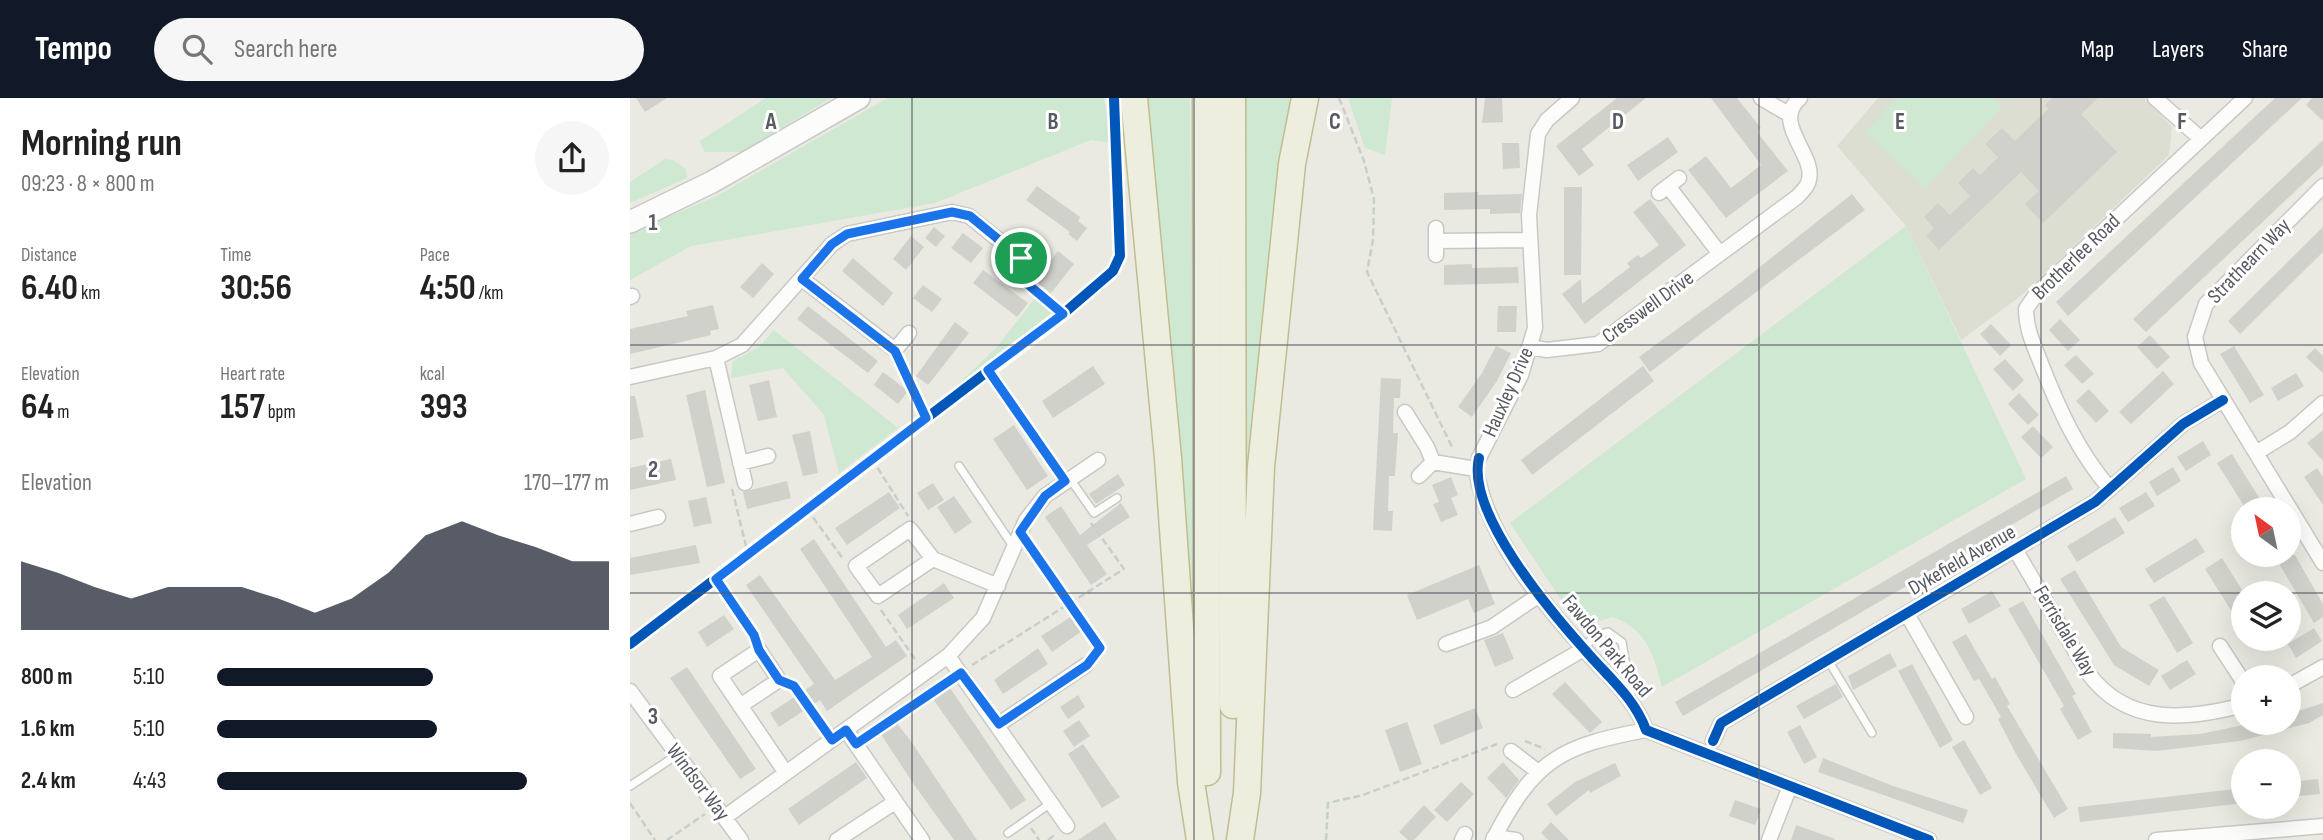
<!DOCTYPE html>
<meta charset="utf-8">
<style>
body{margin:0;font-family:"Sofia Sans Condensed",sans-serif;background:#f6f6f6;color:#222;height:100vh;display:flex;flex-direction:column;font-size:26px;white-space:nowrap}
*{box-sizing:border-box;margin:0}
p{font-size:23px;color:#767676}
.icon{flex:none;width:38px;height:38px;fill:none;stroke:currentColor;stroke-width:2;stroke-linecap:round;stroke-linejoin:round}
.map{position:relative;flex:1;overflow:hidden}
.details{display:flex;flex-direction:column;background:#fff;width:630px}
.details>*{flex:none}
.needle{width:46px;rotate:327deg}
.buttons{position:absolute;left:1601px;top:399px;display:grid;gap:14px}
.buttons a{display:grid;place-items:center;width:70px;height:70px;border-radius:50%;background:#fff;box-shadow:0 7px 28px #0002;font-size:35px}
.pin{position:absolute;display:grid;place-items:center;width:60px;height:60px;color:#fff;margin:-30px;border:4px solid #fff;border-radius:50%;box-shadow:0 2px 7px #0007}
.round{display:grid;place-items:center;flex:none;width:74px;height:74px;border-radius:37px;background:#f6f6f6}
.summary{display:flex;align-items:center;justify-content:space-between;height:119px;padding:0 21px}
h1{font-size:38px;font-weight:700;line-height:52px}
.metrics{display:grid;grid-template-columns:repeat(3,1fr);gap:10px;height:119px;padding:7px 21px}
.metrics div{display:grid;align-content:center}
.metrics b{font-size:35px;font-weight:700}
.metrics small{font-size:19px;font-weight:400}
.metrics p{font-size:19px}
.chart{height:196px;padding:14px 21px}
.chart p{display:flex;justify-content:space-between}
.chart svg{width:100%;height:126px;margin-top:7px;fill:#111827;opacity:.7}
ul{padding:0 21px;list-style:none;font-size:23px}
li{display:grid;grid-template-columns:112px 84px 1fr;align-items:center;height:52px}
li i{height:18px;border-radius:9px;background:#111827}
header{display:flex;align-items:center;gap:42px;box-sizing:border-box;height:98px;padding:0 35px;background:#111827;color:#fff}
header strong{font-size:33px}
nav{display:flex;gap:38px;margin-inline-start:auto;font-size:24px}
.search{width:490px;height:63px;background:#f6f6f6;display:flex;align-items:center;gap:18px;box-sizing:border-box;padding:0 24px;border-radius:38px;color:#767676;font-size:26px}
main{display:flex;flex:1;min-height:0}
.map>svg:first-child{display:block}
.education{fill:#dcded2}
.green{fill:#cee8d1}
.building{fill:#d1d1cc}
.lines{fill:none;stroke-linecap:round;stroke-linejoin:round}
.lane-casing{stroke:#c8c8c7;stroke-width:10}
.street-casing{stroke:#c8c8c7;stroke-width:17}
.secondary-casing{stroke:#c8c9c8;stroke-width:24}
.highway-casing{stroke:#c1bd90;stroke-width:29}
.path{stroke:#c7cecc;stroke-width:2.5;stroke-dasharray:7 3.5;stroke-linecap:butt}
.lane{stroke:#fcfcfb;stroke-width:7}
.street{stroke:#fcfcfb;stroke-width:14}
.secondary{stroke:#fcfcfb;stroke-width:21}
.highway{stroke:#eeeedf;stroke-width:26}
.cycleway-casing{stroke:#fff;stroke-width:15}
.cycleway{stroke:#0057b8;stroke-width:10}
.route-casing{stroke:#fff;stroke-width:14}
.route{stroke:#1a73e8;stroke-width:9}
.grid{fill:none;stroke:#585a62;stroke-width:2;stroke-opacity:0.55}
.labels{text-anchor:middle;dominant-baseline:central;stroke-width:6;stroke-linejoin:round;paint-order:stroke}
.street-label{font-size:21px;fill:#585a62;stroke:#fff}
.grid-label{font-size:23px;text-anchor:middle;font-weight:bold;fill:#585a62;stroke:#fff;stroke-width:6;stroke-linejoin:round;paint-order:stroke}
</style>
<header>
<strong>Tempo</strong>
<div class="search"><svg class="icon" aria-label="search" viewBox="0 0 24 24"><circle cx="10" cy="10" r="6"/><path d="M15 15l6 6"/></svg>Search here</div>
<nav><a>Map</a><a>Layers</a><a>Share</a></nav>
</header>
<main>
<section class="details">
<div class="summary"><div><h1>Morning run</h1><p>09:23 · 8 × 800 m</p></div><a class="round"><svg class="icon" aria-label="share" viewBox="0 0 24 24"><path d="M12 15V3M7 8l5-5 5 5M5 13v7h14v-7"/></svg></a></div>
<div class="metrics">
<div><p>Distance</p><b>6.40<small> km</small></b></div>
<div><p>Time</p><b>30:56</b></div>
<div><p>Pace</p><b>4:50<small> /km</small></b></div>
</div>
<div class="metrics">
<div><p>Elevation</p><b>64<small> m</small></b></div>
<div><p>Heart rate</p><b>157<small> bpm</small></b></div>
<div><p>kcal</p><b>393</b></div>
</div>
<div class="chart"><p><span>Elevation</span>170–177 m</p>
<svg viewBox="0 0 160 44" preserveAspectRatio="none"><path d="M0 44V20L10 24L20 29L30 33L40 29L50 29L60 29L70 33L80 38L90 33L100 24L110 11L120 6L130 11L140 15L150 20L160 20V44z"/></svg>
</div>
<ul>
<li><b>800 m</b>5:10<i style="width:55%"></i></li>
<li><b>1.6 km</b>5:10<i style="width:56%"></i></li>
<li><b>2.4 km</b>4:43<i style="width:79%"></i></li>
</ul>
</section>
<div class="map">
<svg width="1693" height="742" viewBox="0 0 1693 742">
<rect width="100%" height="100%" fill="#eaeae2"/>
<path class="education" d="M1248 0H1514L1542 29 1539 57 1392 197 1331 242 1276 128 1207 48Z"/>
<path class="green" d="M136 0H201L112 54H74L70 43Z
M258 0H474L481 45 461 42 305 105 61 148 0 182V135L85 99Z
M516 0H560L563 416 561 503Z
M614 0H662L614 474Z
M718 0H762L755 57 735 50Z
M1267 0H1363L1372 9 1295 91 1235 34Z
M35 61 43 62 56 71 57 80 0 105V84Z
M1276 128 1396 381 1032 589C1023 556 1018 533 983 519L949 529 880 425Z
M407 198 428 214 310 303 366 250Z
M144 232 268 330 209 375 194 317 153 270 101 280 103 263 129 249Z"/>
<path class="building" d="M6 0H37L15 14Z
M855 0H872L873 24 852 25Z
M987 0H1016L952 51 964 67 949 78 926 48Z
M1081 0H1107L1131 30 1127 34 1158 73 1096 120 1058 72 1076 58 1101 90 1131 67Z
M1422 0H1468L1451 16 1487 54 1413 125 1395 106 1409 93 1391 74 1309 152 1296 138 1304 130 1294 119 1308 105 1320 117 1340 98 1328 85 1343 70 1350 77 1368 59 1355 46 1372 30 1385 43 1418 11 1415 7Z
M1645 0H1672L1438 218 1426 204Z
M1682 0H1693V23L1676 7Z
M1038 39 1048 54 1008 83 997 67Z
M1693 42V67L1516 234 1503 221Z
M872 45H889L890 70 873 71Z
M407 88 450 119 448 123 457 130 447 143 438 136 440 134 396 102Z
M934 89H952L951 177H934Z
M848 94V97L892 96 890 115 860 116V111L814 112V95Z
M1222 96 1235 112 1020 274 1009 259 1102 191Z
M1020 101 1056 147 955 226 932 196 951 181 952 206 1000 169 997 165 1008 157 1011 160 1029 147 1003 114Z
M304 129 315 138 306 149 295 140Z
M1693 129V154L1610 236 1598 223Z
M333 135 353 150 341 165 321 150Z
M281 138 294 149 276 172 263 161Z
M428 153 444 166 421 195 405 183Z
M223 160 263 195 253 208 212 173Z
M132 165 144 176 123 200 110 189Z
M842 166V170L888 169 889 185 814 187V167Z
M353 172 398 205 387 219 343 185Z
M293 187 312 201 302 214 283 200Z
M83 207 89 231 80 233 81 237 0 256V231L58 218 56 213Z
M178 208 248 263 238 275 167 221Z
M868 208H887L886 234H867Z
M1430 221 1450 242 1438 253 1419 232Z
M325 224 339 235 298 287 286 278Z
M1361 226 1381 247 1370 258 1350 236Z
M1520 237 1540 259 1527 271 1507 249Z
M866 248 881 255 867 283 842 319 828 309 852 275Z
M1604 248 1634 297 1620 305 1590 256Z
M1685 250 1693 258V275L1676 259Z
M1446 257 1464 276 1452 286 1434 267Z
M1375 261 1394 282 1383 293 1363 271Z
M463 268 475 286 423 320 412 303Z
M1013 268 1024 283 902 377 891 362Z
M1533 273 1544 286 1501 326 1489 314Z
M253 274 278 293 268 306 244 287Z
M1666 275 1674 288 1648 303 1641 290Z
M751 280 771 281 770 300H764L763 335H768L765 378H759L758 413H763L762 433 743 432Z
M139 282 147 319 128 323 119 287Z
M1459 291 1479 313 1466 325 1446 303Z
M75 292 95 385 77 389 56 297Z
M1389 295 1409 317 1398 327 1378 306Z
M0 298H5L14 339 0 342Z
M384 327 418 378 397 392 363 341Z
M1403 328 1423 349 1411 360 1391 339Z
M1693 332V363L1677 345Z
M180 333 188 375 173 378 162 337Z
M1573 343 1581 357 1556 373 1547 359Z
M1602 356 1636 411H1616L1587 365Z
M41 361 46 382 0 392V370Z
M1543 369 1551 383 1527 398 1519 384Z
M1687 370 1693 379V407L1674 379Z
M488 376 495 387 466 406 459 396Z
M1436 378 1443 391 1053 618 1045 604Z
M821 379 828 397 821 400 828 417 811 424 803 406 809 404 802 387Z
M157 383 161 400 117 411 113 394Z
M303 385 314 402 298 412 287 395Z
M259 394 270 410 217 447 205 430Z
M1516 394 1525 408 1498 424 1489 410Z
M324 398 342 424 325 436 307 409Z
M76 399 82 425 64 429 58 403Z
M491 405 500 419 457 447 477 476 461 487 415 419 431 408 450 437Z
M1485 419 1495 435 1447 464 1437 448Z
M1566 440 1575 454 1524 485 1515 471Z
M184 441 256 549 266 542 277 558 197 613 190 602 149 629 140 615 184 586 116 487 130 477 205 582 242 559 170 451Z
M66 447 70 465 0 477V460Z
M1644 457H1665L1693 506V519L1684 525Z
M1592 460 1614 495V533L1575 471Z
M849 467 865 506 844 515 838 501 787 522 777 497Z
M1445 472 1491 549 1529 572 1519 588 1484 567 1430 481Z
M314 485 324 500 277 531 268 517Z
M1362 493 1371 508 1339 526 1331 511Z
M1534 498 1563 545 1547 555 1519 507Z
M1393 503 1446 596 1442 598 1462 634 1448 642 1430 611 1434 608 1378 511Z
M445 516 455 531 422 554 411 538Z
M94 517 104 531 77 549 68 534Z
M1684 530 1692 543 1666 560 1658 546Z
M873 535 884 561 865 569 854 542Z
M1336 536 1362 581 1365 579 1380 606 1377 608 1438 711 1424 720 1386 656 1368 621 1371 619 1349 581 1344 583 1322 544Z
M408 550 418 566 373 596 364 582Z
M1260 555 1267 568 1223 592 1218 578Z
M1557 562 1566 576 1540 592 1531 578Z
M1282 566 1323 642 1310 650 1268 573Z
M57 569 126 671 110 681 40 580Z
M935 584 972 624 960 635 922 596Z
M1206 586 1213 599 1174 621 1166 608Z
M318 587 396 702 381 712 301 598Z
M448 597 455 609 438 621 430 609Z
M1693 605V617L1679 625 1610 643 1527 653 1483 650V635L1521 636V639L1570 636 1623 625H1659V616Z
M845 610 853 630 811 647 803 627Z
M449 622 460 638 444 649 433 633Z
M266 624 283 646 347 742H324L285 688 250 635Z
M777 624 792 666 770 674 755 632Z
M1170 627 1187 659 1174 666 1157 634Z
M1334 642 1362 690 1350 697 1322 649Z
M453 646 490 699 472 710 438 656Z
M1193 660 1263 688 1338 712 1333 725 1188 674Z
M226 664 237 680 169 727 158 711Z
M873 664 889 682 876 700 857 680Z
M985 665 991 678 960 695 959 692 926 718 917 706 945 684Z
M1688 681 1690 696 1659 699V684Z
M831 684 844 696 817 724 804 712Z
M1614 690V705L1450 724 1448 709Z
M1105 702 1131 711 1125 727 1099 718Z
M794 707 806 719 784 742H778L769 734Z
M475 724 487 742H448Z
M921 724 939 742H918L911 735Z
M1166 727 1205 741 1204 742H1161Z"/>
<g class="lines">
<g class="lane-casing">
<path id="lane" d="M329 368 383 448
M440 381 464 415 487 400
M954 551 964 538 978 534 992 544 1001 598
M1198 562 1242 635
M0 688 47 657
M378 735 421 705"/>
</g>
<g class="street-casing">
<path id="street" d="M1131 0 1160 17
M1525 0 1571 41
M1038 88 1090 156
M1693 88 1576 206 1565 239 1571 265 1693 465
M1029 95 1049 80
M806 130V157
M806 143 900 142
M381 172 401 147
M172 181 265 252 279 235
M0 199 2 198
M899 249 917 252 968 246 1167 99C1171 95 1176 90 1178 85 1189 58 1140 26 1170 0
M86 260 115 385
M0 279 86 260 112 247 202 146 217 136 322 114 339 118 391 160
M775 314 797 349 803 364 789 378
M1626 355 1660 334 1693 305
M849 360 891 277 905 230 899 117 908 36 917 22 942 0
M803 364 846 371C857 440 910 502 955 552 977 578 1004 599 1016 632L1299 742
M110 365 138 358
M1480 391C1448 353 1430 314 1412 268 1405 250 1396 232 1396 211L1407 195 1615 0
M0 426 28 419
M1386 453 1458 575C1497 628 1556 622 1614 607
M303 461 280 431 226 468 248 498 303 461 368 488
M1277 516 1336 619
M816 546 862 529 909 497
M1590 548 1614 585
M318 558 437 728
M1659 588 1693 569
M883 592 954 551
M0 593 111 742
M110 608 149 582 129 552 90 578 156 675
M369 626 456 567
M216 632 292 742
M1083 643 1091 625 1465 404 1553 326 1593 302
M881 653 907 673
M95 719 318 558 353 520 396 422 415 398 468 362
M864 739 886 742
M207 742 265 704
M832 742 835 736
M863 742C904 662 930 648 1016 632
M1139 742 1160 688
M1526 742 1693 728"/>
</g>
<g class="secondary-casing">
<path id="secondary" d="M0 124 82 84 229 0"/>
</g>
<g class="highway-casing">
<path id="highway" d="M504 0 538 360 561 684 570 742
M576 0 577 674
M602 0 603 607
M610 742 617 695 631 369 662 66 675 0"/>
</g>
<path class="path" d="M709 0 734 63 744 101 743 142 737 174 823 351
M393 182 433 216
M271 266 296 320
M358 272 427 372
M242 361 278 418
M102 391 118 456
M177 411 214 462
M400 449 470 550 465 556
M86 481 125 539
M251 512 287 564
M342 567 494 471 461 425
M162 587 195 632
M238 638 319 583
M895 643 915 651
M0 705 25 742
M401 730 409 742
M37 742 75 716
M418 742 426 736
M696 742 698 705 733 697 867 646"/>
<use href="#lane" class="lane"/>
<use href="#street" class="street"/>
<use href="#secondary" class="secondary"/>
<use href="#highway" class="highway"/>
<g class="cycleway-casing">
<path id="cycleway" d="M849 360C836 414 920 513 955 552 977 578 1004 599 1016 632L1299 742
M0 546 433 216 483 173 490 158 484 0
M1083 643 1091 625 1465 404 1553 326 1593 302"/>
</g>
<use href="#cycleway" class="cycleway"/>
</g>
<g class="lines">
<g class="route-casing">
<path id="route" d="M322 114 340 118 391 160 394 183 433 216 358 272 435 383 415 398 390 434 470 550 457 567 369 626 331 575 226 646 216 632 202 642 164 588 149 582 129 552 124 537 86 481 296 320 265 253 172 181 202 146 217 136Z"/>
</g>
<use href="#route" class="route"/>
</g>
<path class="grid" d="M282 0V742M564 0V742M846 0V742M1129 0V742M1411 0V742M0 247H1693M0 495H1693"/>
<g class="labels">
<g class="street-label">
<text transform="translate(1446 159) rotate(-44)">Brotherlee Road</text>
<text transform="translate(1619 163) rotate(-46)">Strathearn Way</text>
<text transform="translate(1018 209) rotate(-36)">Cresswell Drive</text>
<text transform="translate(878 294) rotate(-66)">Hauxley Drive</text>
<text transform="translate(1332 462) rotate(-30)">Dykefield Avenue</text>
<text transform="translate(1435 533) rotate(59)">Ferrisdale Way</text>
<text transform="translate(977 548) rotate(50)">Fawdon Park Road</text>
<text transform="translate(68 684) rotate(53)">Windsor Way</text>
</g>
</g>
<g class="grid-label">
<text x="141" y="31">A</text>
<text x="423" y="31">B</text>
<text x="705" y="31">C</text>
<text x="988" y="31">D</text>
<text x="1270" y="31">E</text>
<text x="1552" y="31">F</text>
<text x="23" y="132">1</text>
<text x="23" y="379">2</text>
<text x="23" y="626">3</text>
</g>
</svg>
<div class="buttons">
<a><svg class="needle" viewBox="-14 -14 28 28"><path d="M0-13l5 13h-10z" fill="#e53935"/><path d="M0 13l5-13h-10z" fill="#767676"/></svg></a>
<a><svg class="icon" aria-label="layers" viewBox="0 0 24 24"><path d="M12 4l9 5-9 5-9-5zM3 14l9 5 9-5"/></svg></a>
<a>+</a>
<a>−</a>
</div>
<div class="pin" style="left:391px;top:160px;background:#1e9e55"><svg class="icon" aria-label="arrive" viewBox="0 0 24 24"><path d="M6 21V4h12l-3 4 3 4H6"/></svg></div>
</div>
</main>
